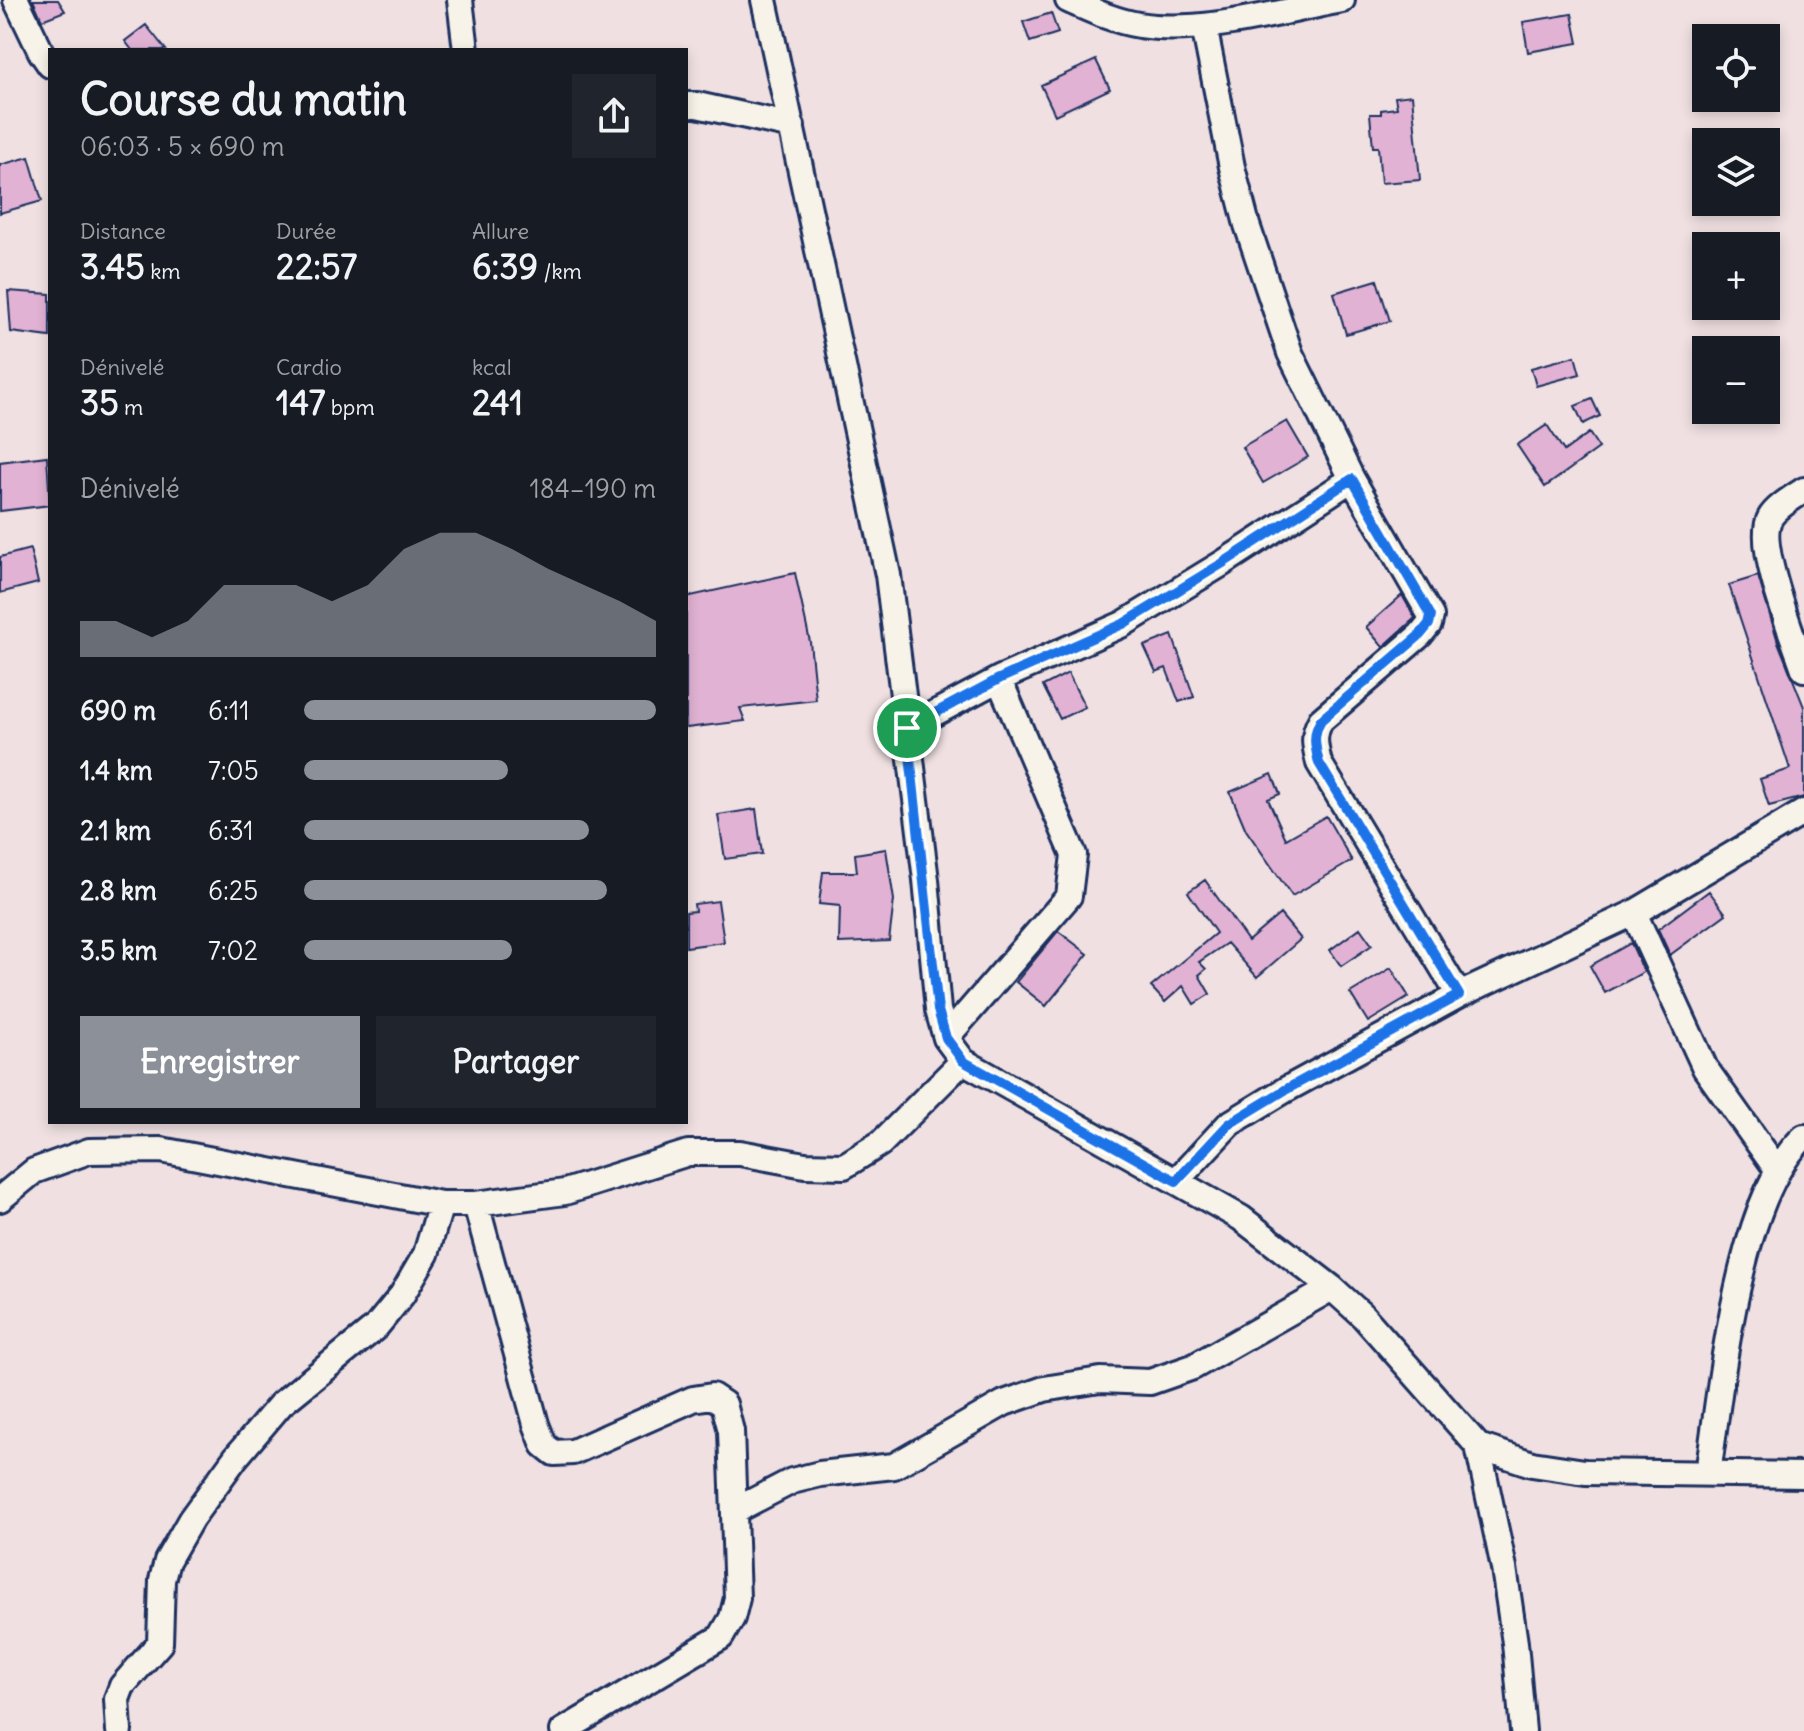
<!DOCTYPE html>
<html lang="fr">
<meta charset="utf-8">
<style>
body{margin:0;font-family:Delius,sans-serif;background:#20242c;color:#f1f3f6;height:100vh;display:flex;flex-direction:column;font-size:30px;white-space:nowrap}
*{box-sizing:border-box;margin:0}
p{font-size:26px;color:#9ea1a6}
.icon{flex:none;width:44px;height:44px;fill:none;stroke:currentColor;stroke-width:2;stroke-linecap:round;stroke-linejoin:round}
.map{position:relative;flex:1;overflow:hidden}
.side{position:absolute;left:48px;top:48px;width:640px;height:1076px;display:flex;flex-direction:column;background:#171b24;border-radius:0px;box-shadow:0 4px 12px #0003}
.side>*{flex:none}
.buttons{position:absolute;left:1692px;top:24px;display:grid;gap:16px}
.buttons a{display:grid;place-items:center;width:88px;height:88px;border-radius:0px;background:#171b24;box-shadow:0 4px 12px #0003;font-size:40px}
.pin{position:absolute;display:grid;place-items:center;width:68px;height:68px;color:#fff;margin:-34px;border:4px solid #fff;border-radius:50%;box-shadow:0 2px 8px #0007}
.round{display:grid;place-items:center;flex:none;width:84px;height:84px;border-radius:0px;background:#20242c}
.overview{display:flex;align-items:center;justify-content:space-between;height:136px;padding:0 32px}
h1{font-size:44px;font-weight:800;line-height:60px}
.stats{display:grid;grid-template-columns:repeat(3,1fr);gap:12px;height:136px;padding:8px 32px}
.stats div{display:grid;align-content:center}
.stats b{font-size:34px;font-weight:800}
.stats small{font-size:22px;font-weight:400}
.stats p{font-size:22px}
.chart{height:224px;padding:16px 32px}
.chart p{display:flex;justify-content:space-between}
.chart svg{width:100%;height:144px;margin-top:8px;fill:#8c9099;opacity:.7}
.action{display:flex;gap:16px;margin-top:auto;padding:16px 32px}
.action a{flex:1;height:92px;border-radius:0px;background:#8c9099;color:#fff;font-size:32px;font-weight:800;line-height:92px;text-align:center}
.action a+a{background:#20242c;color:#f1f3f6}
ul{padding:0 32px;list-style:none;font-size:26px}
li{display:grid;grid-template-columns:128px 96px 1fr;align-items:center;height:60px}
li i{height:20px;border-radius:10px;background:#8c9099}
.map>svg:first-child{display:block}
.building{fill:#e1b2d3;stroke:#1b2f5e;stroke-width:2}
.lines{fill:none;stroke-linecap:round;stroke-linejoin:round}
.minor-casing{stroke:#1b2f5e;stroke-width:30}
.minor{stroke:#f7f3e8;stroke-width:24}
.route-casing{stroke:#fff;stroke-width:16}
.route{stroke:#1a73e8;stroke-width:10}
</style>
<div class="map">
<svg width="1804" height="1731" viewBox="0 0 1804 1731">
<rect width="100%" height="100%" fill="#f0e0e2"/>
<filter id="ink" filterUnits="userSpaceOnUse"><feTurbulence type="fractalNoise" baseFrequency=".0125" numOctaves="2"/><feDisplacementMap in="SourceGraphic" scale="16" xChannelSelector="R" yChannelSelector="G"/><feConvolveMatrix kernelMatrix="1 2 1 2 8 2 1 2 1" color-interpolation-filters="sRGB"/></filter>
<g filter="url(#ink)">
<path class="building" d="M33 0H58L65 11 42 20Z
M1051 13 1058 33 1030 42 1023 22Z
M1572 14 1578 43 1528 52 1523 22Z
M146 25 166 50H132L125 41Z
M1096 60 1110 89 1055 115 1041 85Z
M1412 95 1420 180 1381 183 1378 147H1373L1370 114H1381V110L1397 108 1395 97Z
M29 157 42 201 0 213V165Z
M1377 280 1390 321 1346 334 1334 293Z
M8 291 50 294V337L11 332Z
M1575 356 1580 374 1536 386 1531 368Z
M1592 399 1600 416 1583 424 1575 406Z
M1287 421 1308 457 1263 483 1242 447Z
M1547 425 1564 451 1589 433 1599 448 1545 487 1517 445Z
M47 456 50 505 0 511V462Z
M30 549 38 583 0 593V557Z
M795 573 810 642 816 700 740 708 745 721 686 728V597Z
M1758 576 1778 642 1804 707V797L1769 806 1760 779 1790 769 1729 585Z
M1402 595 1415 618 1383 647 1366 627Z
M1172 635 1194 697 1179 702 1166 668 1156 672 1144 646Z
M1068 673 1085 707 1060 719 1043 686Z
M1272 774 1280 794 1268 799 1286 839 1326 816 1352 861 1292 896 1246 830 1230 792Z
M756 809 762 854 725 859 718 815Z
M886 849 894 900 889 941 839 943 840 906 819 904 823 872H857L855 854Z
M1205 880 1248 941 1280 914 1301 939 1257 977 1227 943 1199 962 1206 969 1199 975 1210 994 1194 1004 1183 986 1165 1002 1151 987 1216 933 1188 892Z
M1709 891 1726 914 1670 955 1658 929Z
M718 901 724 942 686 947V912L695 911 694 904Z
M1360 928 1372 945 1341 966 1330 950Z
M1058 931 1088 954 1046 1006 1016 982Z
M1631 943 1644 972 1605 993 1590 966Z
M1391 968 1409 997 1368 1022 1350 993Z"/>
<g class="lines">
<g class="minor-casing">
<path id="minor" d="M16 0 41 52 50 65
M460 0 466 50
M764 0 888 575 926 880 938 1010 946 1038 963 1061 1241 1218 1332 1288 1364 1317 1478 1446 1532 1464 1585 1472 1804 1475
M1068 0C1091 10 1114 21 1139 25 1202 35 1279 12 1342 0
M1204 26 1232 167 1247 225 1290 353 1352 479 1431 616 1429 624 1420 635 1321 720C1312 735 1315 746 1319 763L1459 995
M686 105H697L792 126
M1804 490C1794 497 1776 507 1770 518 1755 544 1794 639 1804 669
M907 728 999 679 1123 624 1223 563 1352 479
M1634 913 1705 1068 1778 1171
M946 1038 1069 896 1074 855 999 679
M1176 1181 1229 1124 1285 1090 1459 995 1634 913 1804 812
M0 1199 34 1171 89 1151 161 1150 441 1204H476L565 1192 688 1153H740L805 1165 844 1166 881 1143 963 1061
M476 1204 536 1424 544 1445 554 1453 573 1452 693 1399 712 1396 724 1404 731 1431 737 1598 732 1618 721 1637 563 1731
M1478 1446 1504 1568 1515 1643 1523 1731
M1708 1473C1721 1387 1738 1196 1804 1137
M734 1511 792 1481 820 1474 894 1466 1004 1403 1044 1389 1100 1380 1150 1382 1193 1367 1332 1288
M119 1731 117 1699 122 1686 160 1643 162 1580 167 1561 191 1519 236 1457 281 1404 376 1327 402 1295 426 1254 441 1204"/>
</g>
<use href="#minor" class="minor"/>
</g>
</g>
<g class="lines" filter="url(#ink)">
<g class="route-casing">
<path id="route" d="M1352 479 1431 616 1429 624 1420 635 1321 720C1312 735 1315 746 1319 763L1459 995 1285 1090 1229 1124 1176 1181 963 1061 946 1038 938 1010 907 728 999 679 1123 624 1223 563Z"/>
</g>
<use href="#route" class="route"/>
</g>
</svg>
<div class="buttons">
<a><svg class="icon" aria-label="locate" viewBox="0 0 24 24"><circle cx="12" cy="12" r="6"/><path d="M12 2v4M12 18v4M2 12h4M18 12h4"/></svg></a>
<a><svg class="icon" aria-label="layers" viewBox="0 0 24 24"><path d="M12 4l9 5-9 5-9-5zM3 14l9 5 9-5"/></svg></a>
<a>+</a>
<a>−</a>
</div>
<div class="pin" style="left:907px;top:728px;background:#1e9e55"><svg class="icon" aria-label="arrive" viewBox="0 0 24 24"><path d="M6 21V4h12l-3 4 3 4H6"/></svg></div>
<section class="side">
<div class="overview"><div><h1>Course du matin</h1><p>06:03 · 5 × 690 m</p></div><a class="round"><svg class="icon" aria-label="share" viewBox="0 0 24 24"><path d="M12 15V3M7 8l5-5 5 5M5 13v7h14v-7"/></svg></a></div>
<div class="stats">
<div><p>Distance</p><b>3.45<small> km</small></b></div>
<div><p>Durée</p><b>22:57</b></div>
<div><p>Allure</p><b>6:39<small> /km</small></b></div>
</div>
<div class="stats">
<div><p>Dénivelé</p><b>35<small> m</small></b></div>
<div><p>Cardio</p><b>147<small> bpm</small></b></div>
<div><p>kcal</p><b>241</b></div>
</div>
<div class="chart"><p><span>Dénivelé</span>184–190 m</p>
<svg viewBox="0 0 160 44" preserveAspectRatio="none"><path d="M0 44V33L10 33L20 38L30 33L40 22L50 22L60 22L70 27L80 22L90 11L100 6L110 6L120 11L130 17L140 22L150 27L160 33V44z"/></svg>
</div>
<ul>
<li><b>690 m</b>6:11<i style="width:100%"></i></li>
<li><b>1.4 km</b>7:05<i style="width:58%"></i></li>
<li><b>2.1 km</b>6:31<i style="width:81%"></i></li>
<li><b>2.8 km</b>6:25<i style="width:86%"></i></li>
<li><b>3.5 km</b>7:02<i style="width:59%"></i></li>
</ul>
<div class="action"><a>Enregistrer</a><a>Partager</a></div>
</section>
</div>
